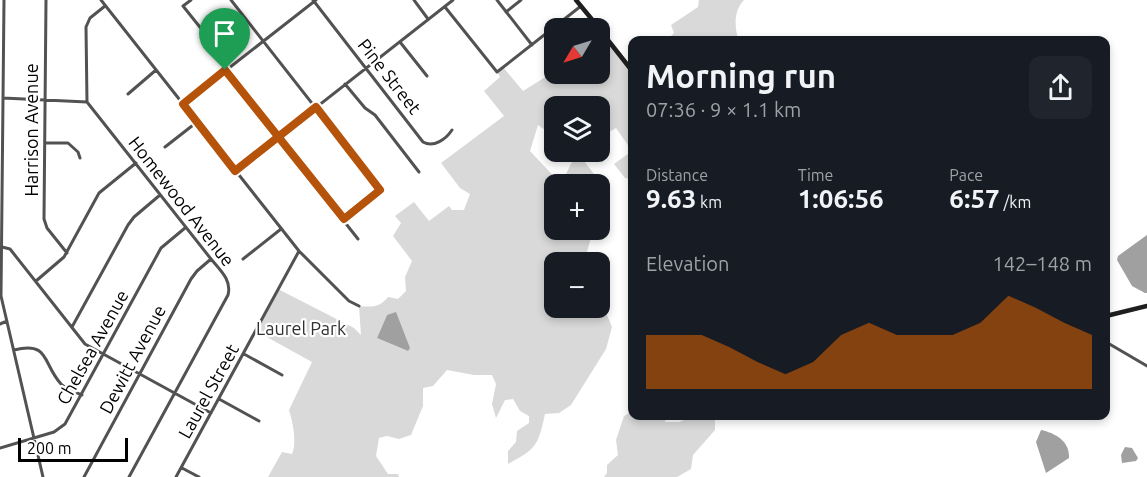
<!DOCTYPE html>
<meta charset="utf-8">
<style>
body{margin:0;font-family:Ubuntu,sans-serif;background:#20242c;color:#f1f3f6;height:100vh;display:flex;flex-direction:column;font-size:22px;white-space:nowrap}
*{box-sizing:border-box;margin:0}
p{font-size:20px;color:#9ea1a6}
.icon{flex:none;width:33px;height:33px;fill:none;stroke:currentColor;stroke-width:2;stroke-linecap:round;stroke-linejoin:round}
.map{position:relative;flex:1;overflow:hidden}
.side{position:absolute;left:628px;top:36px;width:482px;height:384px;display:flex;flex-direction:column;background:#171b24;border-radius:12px;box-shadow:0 3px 9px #0003}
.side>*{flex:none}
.needle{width:39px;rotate:232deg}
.controls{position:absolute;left:544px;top:18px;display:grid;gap:12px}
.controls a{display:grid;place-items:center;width:66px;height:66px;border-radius:12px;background:#171b24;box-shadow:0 3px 9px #0003;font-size:30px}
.scale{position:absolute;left:18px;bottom:15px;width:110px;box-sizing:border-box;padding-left:6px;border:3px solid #000;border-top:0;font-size:16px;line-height:21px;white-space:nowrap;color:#000;-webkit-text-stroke:4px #fff;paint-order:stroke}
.pin{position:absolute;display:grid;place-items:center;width:51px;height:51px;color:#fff;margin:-62px -26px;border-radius:50% 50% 50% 0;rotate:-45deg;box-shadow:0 0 6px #0007}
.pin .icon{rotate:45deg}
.round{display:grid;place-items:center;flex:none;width:63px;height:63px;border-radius:12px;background:#20242c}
.headline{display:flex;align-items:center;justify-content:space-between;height:102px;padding:0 18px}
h1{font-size:33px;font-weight:700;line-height:45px}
.metrics{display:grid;grid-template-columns:repeat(3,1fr);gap:9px;height:102px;padding:6px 18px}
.metrics div{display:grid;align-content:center}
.metrics b{font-size:26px;font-weight:700}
.metrics small{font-size:16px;font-weight:400}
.metrics p{font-size:16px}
.chart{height:168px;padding:12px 18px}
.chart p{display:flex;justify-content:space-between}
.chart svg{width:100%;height:108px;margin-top:6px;fill:#b45309;opacity:.7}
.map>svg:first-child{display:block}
.green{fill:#d9d9d9;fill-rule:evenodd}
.water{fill:#a0a0a0}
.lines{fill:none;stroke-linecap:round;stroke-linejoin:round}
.minor{stroke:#525252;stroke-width:3}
.secondary{stroke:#1f1f1f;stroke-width:4.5}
.route-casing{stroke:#fff;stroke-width:12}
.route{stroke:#b45309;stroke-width:8}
.labels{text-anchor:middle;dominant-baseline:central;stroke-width:4.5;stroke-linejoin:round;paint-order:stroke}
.street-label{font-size:18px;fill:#000;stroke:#fff}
.park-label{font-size:18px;fill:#303030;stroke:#fff}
</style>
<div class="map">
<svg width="1147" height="477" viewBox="0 0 1147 477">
<rect width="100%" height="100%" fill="#fff"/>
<path class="green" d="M699 0H744C733 12 735 26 738 40H671L669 38 674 33 671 25 698 7Z
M602 32 633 72V180L625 178 614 164 632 151 616 128 600 137V106H555V132L551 134 538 125 530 151 561 184 577 152H591L584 161 604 187 600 190V184H555V230H593L587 252 586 262H555V308H600V298L612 327 606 349 571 405 559 413 545 414C538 446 536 449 508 464V451L516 442 517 431 529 423V416L520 411 513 399 505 400 496 418 492 404 496 384 492 375H474L447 370 433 386 423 388V406L411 435 399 439 387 436 379 438 376 456 388 474H398L399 477H268L282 452 292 454C297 443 293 422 289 410L312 362 256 331 278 289 354 328 361 335 359 306C372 307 379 308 388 297L398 299 406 291 405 277 412 261 393 236 401 223 395 216 414 202 429 221 449 206 452 210H464L470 194 460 188 441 163 504 116 484 91 500 77 497 72 503 67 523 91 555 71V74H600V34ZM387 315 408 351 377 338Z
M633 411V416H666L665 422H679L689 418 690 416H715V430L693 455 691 469 677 477H604L607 473V465L618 455 616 440 624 416Z"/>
<path class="water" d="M1147 235V293H1145L1132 286 1117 260 1118 256Z
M396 312 410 348 408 351 377 338 387 315Z
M1041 430C1055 433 1070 441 1069 458L1046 473 1036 442Z
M1125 447 1132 448 1138 458 1136 461 1122 463 1121 455Z"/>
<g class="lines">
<path class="minor" d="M4 0 1 296 43 477
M46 0 44 219 47 228 67 253
M101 0 299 251 349 301 359 306
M191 0 183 6 211 41 225 70 358 239
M231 0 380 190 343 219
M313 0 423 142C434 148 446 139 452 130
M414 0 428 19
M497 0 532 45
M105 6 90 18 86 27 87 102 211 259C220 270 232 280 228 295L129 477
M445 7 497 72 581 6
M506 12 521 0
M400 42 427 76
M345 84 365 108 375 115 419 172
M128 94 156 70
M3 98 87 102
M183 104 316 0
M45 143H68L78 152 80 158
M165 147 197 122
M235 171 453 0
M2 247 10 249 85 344 211 413
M243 259 281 229
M36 281 64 257 99 193 136 163
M0 324 7 321
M72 327 128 225 134 217 160 195
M1106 342 1147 366
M14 350C50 341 42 363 61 384 66 389 75 392 82 395
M244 354 282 375
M219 399 259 421
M0 448 54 432 65 424 161 248 185 228
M182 468 199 477
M84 477 191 279 197 271 211 259
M176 477 299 251"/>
<path class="secondary" d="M576 0 599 28
M600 30 633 72
M1106 316 1147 306"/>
</g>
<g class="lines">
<g class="route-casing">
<path id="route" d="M225 70 183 104 235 171 316 107 380 190 344 219 225 70"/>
</g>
<use href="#route" class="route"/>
</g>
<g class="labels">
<g class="street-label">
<text transform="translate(390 76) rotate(52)">Pine Street</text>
<text transform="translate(31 130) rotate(-90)">Harrison Avenue</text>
<text transform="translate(182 201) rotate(52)">Homewood Avenue</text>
<text transform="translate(92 347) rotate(-61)">Chelsea Avenue</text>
<text transform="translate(132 359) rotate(-62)">Dewitt Avenue</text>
<text transform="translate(208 391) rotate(-61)">Laurel Street</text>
</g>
<g class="park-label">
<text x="301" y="328">Laurel Park</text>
</g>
</g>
</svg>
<div class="controls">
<a><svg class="needle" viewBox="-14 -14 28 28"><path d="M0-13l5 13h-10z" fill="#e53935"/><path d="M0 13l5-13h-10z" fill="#9ea1a6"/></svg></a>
<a><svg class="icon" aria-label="layers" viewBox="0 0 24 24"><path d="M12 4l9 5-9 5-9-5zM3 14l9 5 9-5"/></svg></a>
<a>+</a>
<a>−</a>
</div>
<div class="scale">200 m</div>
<div class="pin" style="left:225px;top:70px;background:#1e9e55"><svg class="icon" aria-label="arrive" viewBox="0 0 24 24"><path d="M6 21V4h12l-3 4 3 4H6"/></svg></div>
<section class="side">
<div class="headline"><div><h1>Morning run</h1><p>07:36 · 9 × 1.1 km</p></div><a class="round"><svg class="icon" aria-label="share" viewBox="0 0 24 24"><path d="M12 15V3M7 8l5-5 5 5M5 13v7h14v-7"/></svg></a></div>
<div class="metrics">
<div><p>Distance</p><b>9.63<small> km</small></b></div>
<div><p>Time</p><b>1:06:56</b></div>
<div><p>Pace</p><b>6:57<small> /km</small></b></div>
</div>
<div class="chart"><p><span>Elevation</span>142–148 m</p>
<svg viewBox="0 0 160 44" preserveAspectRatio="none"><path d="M0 44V22L10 22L20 22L30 27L40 33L50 38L60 33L70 22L80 17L90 22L100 22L110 22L120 17L130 6L140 11L150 17L160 22V44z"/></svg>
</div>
</section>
</div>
